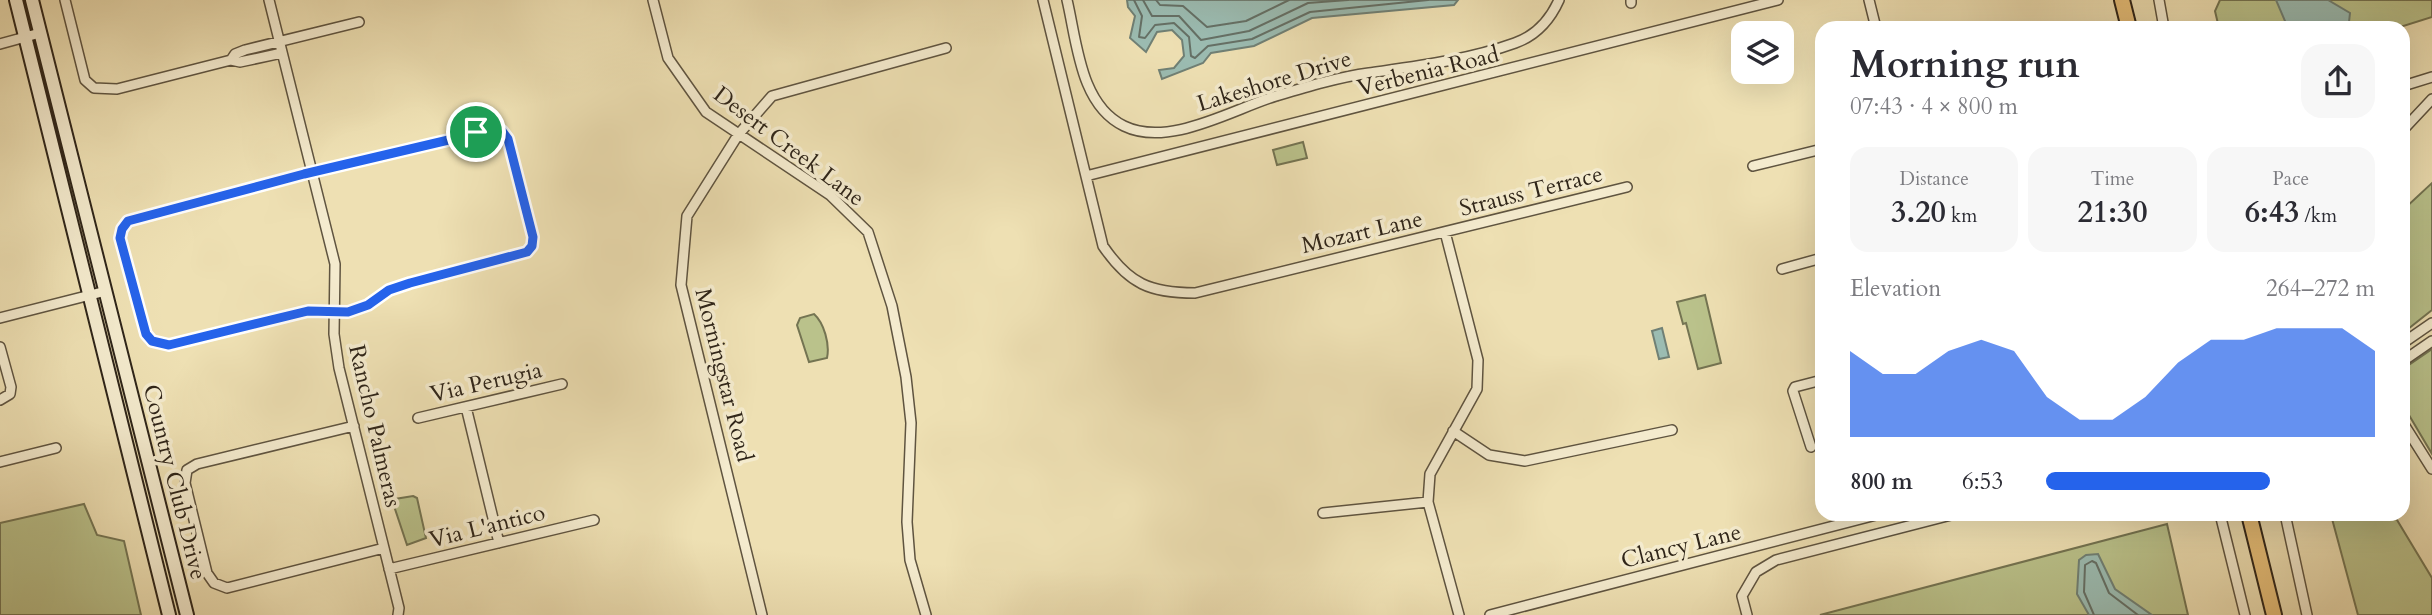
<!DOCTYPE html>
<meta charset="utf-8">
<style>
body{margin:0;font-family:Cardo,serif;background:#f7f7f7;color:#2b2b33;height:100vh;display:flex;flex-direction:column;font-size:26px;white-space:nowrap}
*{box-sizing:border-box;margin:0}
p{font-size:23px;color:#7c7c81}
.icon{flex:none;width:38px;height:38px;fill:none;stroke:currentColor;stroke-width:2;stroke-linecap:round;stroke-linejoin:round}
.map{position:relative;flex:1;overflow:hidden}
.drawer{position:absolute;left:1815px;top:21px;width:595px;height:500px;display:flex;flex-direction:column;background:#fff;border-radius:21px;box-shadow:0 7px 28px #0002}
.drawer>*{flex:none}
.fabs{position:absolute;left:1731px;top:21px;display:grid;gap:14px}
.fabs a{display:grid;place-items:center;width:63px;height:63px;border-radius:14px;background:#fff;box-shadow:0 7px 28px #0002;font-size:35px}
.pin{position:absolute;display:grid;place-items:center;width:60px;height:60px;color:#fff;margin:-30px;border:4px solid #fff;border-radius:50%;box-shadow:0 2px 7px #0007}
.round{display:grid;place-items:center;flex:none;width:74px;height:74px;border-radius:21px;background:#f7f7f7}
.head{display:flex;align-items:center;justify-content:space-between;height:119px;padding:0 35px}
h1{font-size:38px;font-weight:600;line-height:52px}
.figures{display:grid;grid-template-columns:repeat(3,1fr);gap:10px;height:119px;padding:7px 35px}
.figures div{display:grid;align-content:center;border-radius:18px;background:#f7f7f7;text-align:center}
.figures b{font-size:30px;font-weight:600}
.figures small{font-size:19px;font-weight:400}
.figures p{font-size:19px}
.chart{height:196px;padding:14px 35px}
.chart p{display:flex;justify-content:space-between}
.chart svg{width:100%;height:126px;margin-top:7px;fill:#2563eb;opacity:.7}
ul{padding:0 35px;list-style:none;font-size:23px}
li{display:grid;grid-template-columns:112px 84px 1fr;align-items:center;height:52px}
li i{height:18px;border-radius:9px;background:#2563eb}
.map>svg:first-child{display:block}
.green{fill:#bac28b;stroke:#747452;stroke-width:2}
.water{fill:#9bbcb2;stroke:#708075;stroke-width:2}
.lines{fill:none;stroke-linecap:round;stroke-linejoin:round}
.shore{stroke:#657066;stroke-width:2}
.minor-casing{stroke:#5f5440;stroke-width:12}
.secondary-casing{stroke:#2f2519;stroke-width:16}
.primary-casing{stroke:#2f2519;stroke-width:18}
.minor{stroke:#f4ebce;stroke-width:9}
.secondary{stroke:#f4ebce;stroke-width:12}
.primary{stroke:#e7c07a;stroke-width:14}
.route-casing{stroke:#fff;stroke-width:14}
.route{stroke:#2563eb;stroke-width:9}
.labels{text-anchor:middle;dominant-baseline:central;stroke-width:7;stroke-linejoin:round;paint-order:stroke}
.street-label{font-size:23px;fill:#2f2519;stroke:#f4ebce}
</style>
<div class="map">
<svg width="2432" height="615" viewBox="0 0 2432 615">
<rect width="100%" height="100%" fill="#eee0b3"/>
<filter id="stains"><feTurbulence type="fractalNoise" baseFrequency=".00286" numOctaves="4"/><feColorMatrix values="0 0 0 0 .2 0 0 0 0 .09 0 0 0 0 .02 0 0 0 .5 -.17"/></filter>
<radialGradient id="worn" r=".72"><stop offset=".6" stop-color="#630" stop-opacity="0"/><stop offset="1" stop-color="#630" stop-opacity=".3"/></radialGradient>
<path class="green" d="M2220 0H2432V17L2397 28H2219L2215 11Z
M1303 142 1307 158 1277 165 1273 150Z
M2432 183V310L2403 333V210Z
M1705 295 1721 363 1698 369 1686 323 1683 324 1677 302Z
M814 314C824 323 830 344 827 358L809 362 797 325 800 318Z
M2432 349V454L2403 405V369Z
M413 496 417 498 426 538 407 545 393 503 395 499Z
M84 504 97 535 124 541 141 615H0V523Z
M2331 515H2394L2432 578V615H2358Z
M2167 524 2188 615H1820Z"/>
<path class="water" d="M1127 0H1458L1454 5 1312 18 1254 46 1211 53 1203 63 1162 79 1159 70 1174 68 1184 56 1182 40 1172 30 1157 32 1146 52 1130 38 1135 16 1128 7Z
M2276 0H2328L2350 13 2349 22 2341 28H2288Z
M1662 328 1669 357 1659 359 1652 331Z
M2098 554 2115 589 2152 615H2089L2077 594 2079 560 2086 555Z"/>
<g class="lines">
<path class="shore" d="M1134 0 1142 16 1139 37 1145 38 1155 25 1174 23 1189 37 1191 56 1195 58 1208 46 1252 39 1310 12 1428 0
M1143 0 1152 16H1179L1201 40 1249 31 1308 3 1348 0
M1156 0 1160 5 1183 6 1207 27 1246 21 1289 0
M2094 615 2084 592 2085 565 2092 561 2096 563 2109 593 2138 615"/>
<g class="minor-casing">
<path id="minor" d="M65 0 85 80 94 88 117 89 231 60
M269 0 335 264 334 334 339 368 399 608 398 615
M653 0 668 58 706 112 830 195 868 232 892 306 906 377 911 423 907 522 910 560 926 615
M1043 0 1103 246C1129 284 1150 293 1195 293L1627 187
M1067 0C1077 42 1080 105 1124 126 1169 148 1233 109 1276 96 1306 87 1339 77 1369 73 1418 66 1468 60 1515 43 1535 36 1550 20 1559 0
M1869 0 1876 28
M2159 0 2164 28
M1631 3V0
M0 44 40 33
M282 53 240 62 231 60 235 54 245 50 359 22
M2403 86 2432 77
M491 130 502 131 508 139 533 237 532 246 527 252 410 283 389 290 368 305 348 312 308 311 169 345 151 341 146 334 120 238 122 229 128 221 304 174Z
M2403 130 2432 99
M1753 166 1822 149
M1086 176 1778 0
M1445 232 1478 360 1477 389 1430 474 1428 502 1459 615
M1782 269 1822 258
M0 318 106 291
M2403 343 2432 323
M0 347 11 387 10 394 0 400
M2403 361 2432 341
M466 407 499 543
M418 418 562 384
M2403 423 2432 469
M354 426 197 464 187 470 185 483 207 573 214 583 227 588 384 548
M1453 431 1489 455 1525 461 1672 430
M1811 447 1793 391 1795 387 1822 380
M0 462 56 448
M1323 513 1428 502
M2220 514 2245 615
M2285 514 2307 615
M389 569 594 520
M762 615 681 285 687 216 738 135 772 96 946 48
M1490 615 1880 514
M1747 615 1742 596 1756 572 1776 560 1955 514"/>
</g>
<g class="secondary-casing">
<path id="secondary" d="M16 0 169 615
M32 0 187 615"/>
</g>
<g class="primary-casing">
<path id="primary" d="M2122 0 2129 28
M2249 514 2274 615"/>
</g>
<use href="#minor" class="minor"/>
<use href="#secondary" class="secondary"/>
<use href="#primary" class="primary"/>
</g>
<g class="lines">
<g class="route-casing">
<path id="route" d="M491 130 502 131 508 139 533 237 532 246 527 252 410 283 389 290 368 305 348 312 308 311 169 345 152 341 146 334 120 238 122 229 128 221 304 174Z"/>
</g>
<use href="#route" class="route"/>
</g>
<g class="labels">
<g class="street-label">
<text transform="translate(1428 71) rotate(-14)">Verbenia Road</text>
<text transform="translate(1274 81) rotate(-17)">Lakeshore Drive</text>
<text transform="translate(789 146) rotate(37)">Desert Creek Lane</text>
<text transform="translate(1531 191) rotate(-14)">Strauss Terrace</text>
<text transform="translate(1362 232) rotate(-13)">Mozart Lane</text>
<text transform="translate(724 375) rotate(76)">Morningstar Road</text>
<text transform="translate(486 382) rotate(-13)">Via Perugia</text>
<text transform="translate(375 426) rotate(77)">Rancho Palmeras</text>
<text transform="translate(175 482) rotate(76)">Country Club Drive</text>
<text transform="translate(487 526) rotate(-14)">Via L'antico</text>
<text transform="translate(1681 546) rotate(-14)">Clancy Lane</text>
</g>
</g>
<rect width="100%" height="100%" filter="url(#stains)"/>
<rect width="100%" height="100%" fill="url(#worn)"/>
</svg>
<div class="fabs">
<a><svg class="icon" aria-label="layers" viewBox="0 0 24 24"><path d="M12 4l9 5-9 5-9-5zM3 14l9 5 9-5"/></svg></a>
</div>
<div class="pin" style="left:476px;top:132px;background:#1e9e55"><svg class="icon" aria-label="arrive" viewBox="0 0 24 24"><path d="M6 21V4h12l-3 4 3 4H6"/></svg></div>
<section class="drawer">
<div class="head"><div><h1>Morning run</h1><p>07:43 · 4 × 800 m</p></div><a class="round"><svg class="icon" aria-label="share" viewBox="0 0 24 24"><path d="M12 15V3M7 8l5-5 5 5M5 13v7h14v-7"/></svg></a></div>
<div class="figures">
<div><p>Distance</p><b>3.20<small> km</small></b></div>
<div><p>Time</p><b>21:30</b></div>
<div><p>Pace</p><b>6:43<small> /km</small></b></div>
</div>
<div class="chart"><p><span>Elevation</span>264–272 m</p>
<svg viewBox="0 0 160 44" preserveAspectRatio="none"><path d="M0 44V14L10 22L20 22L30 14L40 10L50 14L60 30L70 38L80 38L90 30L100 18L110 10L120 10L130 6L140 6L150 6L160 14V44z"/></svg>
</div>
<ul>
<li><b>800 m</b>6:53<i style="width:68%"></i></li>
</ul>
</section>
</div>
